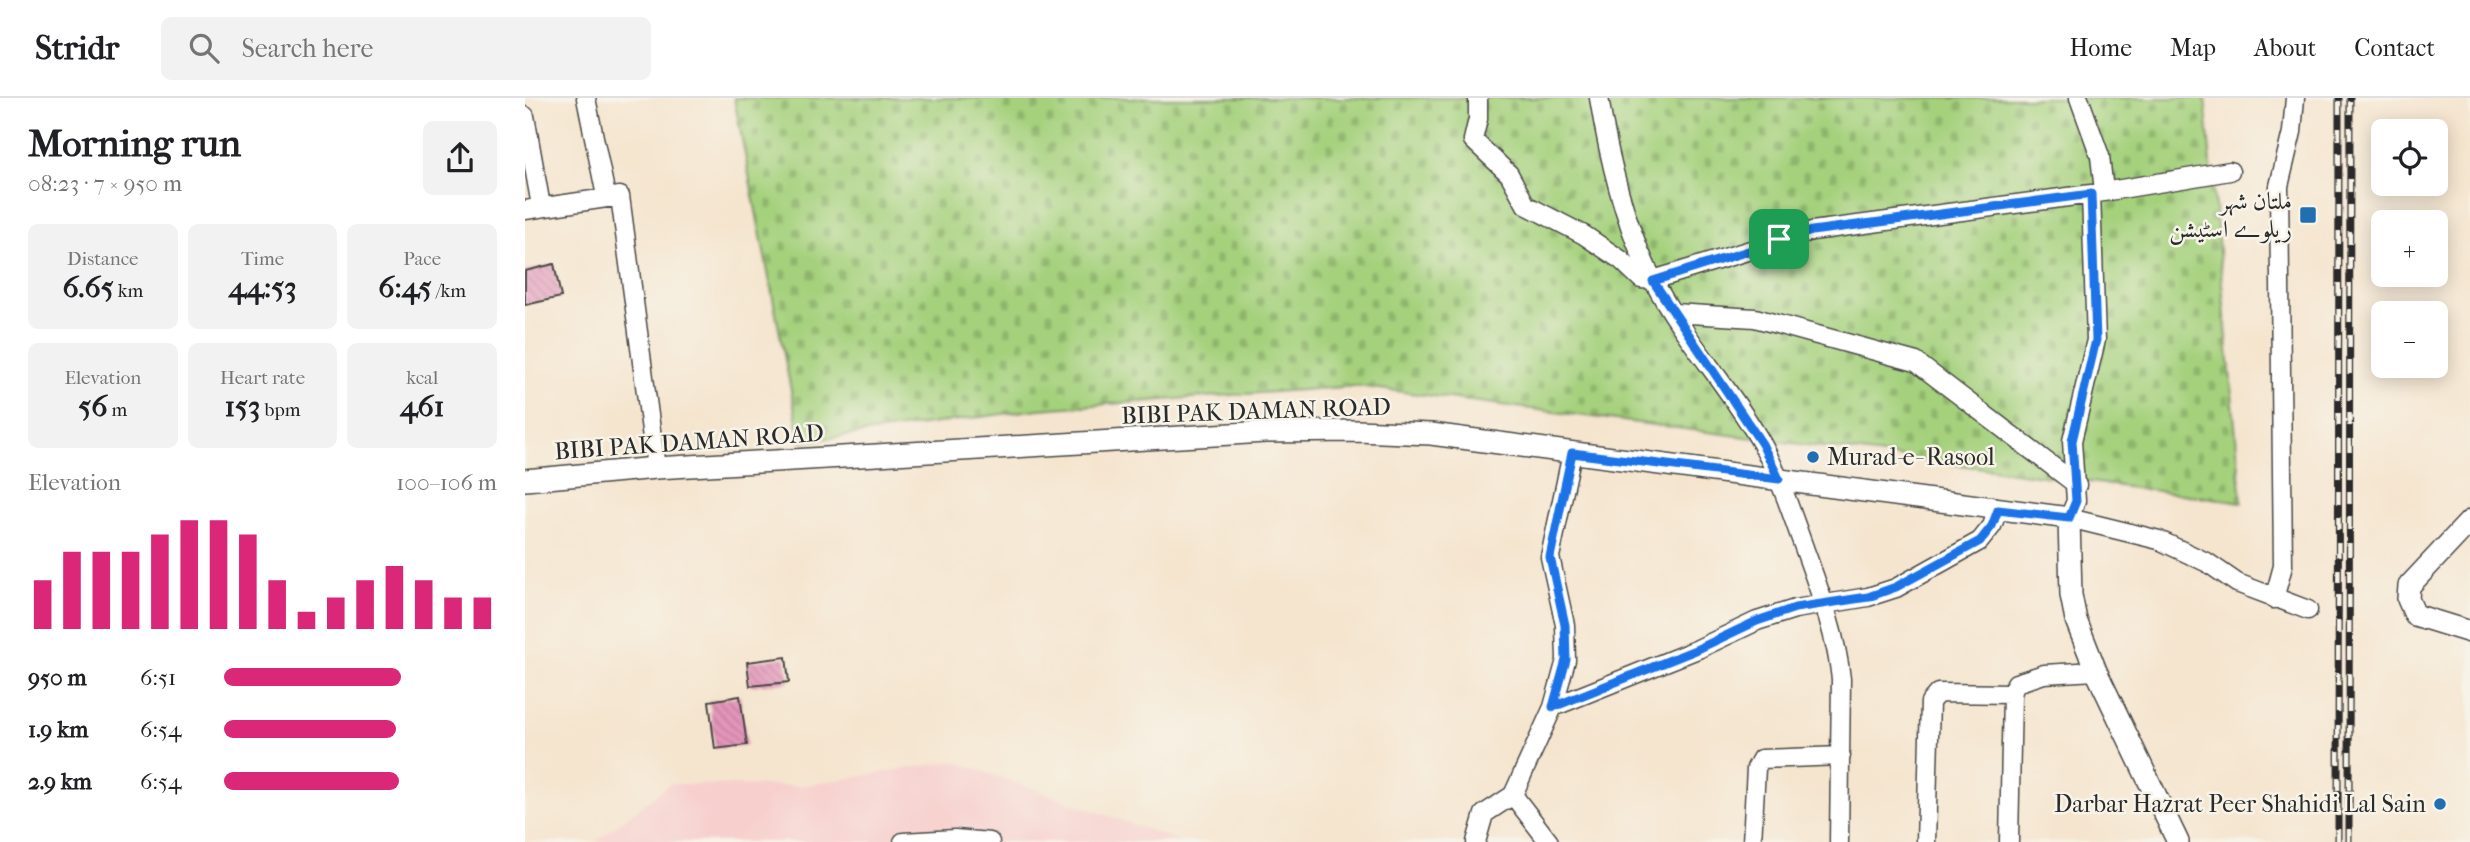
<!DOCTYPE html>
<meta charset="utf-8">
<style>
body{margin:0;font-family:"IM FELL French Canon",Amiri,serif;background:#f2f2f2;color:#202124;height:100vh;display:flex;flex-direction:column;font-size:26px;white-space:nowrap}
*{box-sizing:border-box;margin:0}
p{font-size:23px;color:#757577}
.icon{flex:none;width:38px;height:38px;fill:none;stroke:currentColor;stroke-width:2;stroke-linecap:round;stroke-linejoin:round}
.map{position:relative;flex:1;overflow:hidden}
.side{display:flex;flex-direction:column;background:#fff;width:525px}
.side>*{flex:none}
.fabs{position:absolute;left:1846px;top:21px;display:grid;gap:14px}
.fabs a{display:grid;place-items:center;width:77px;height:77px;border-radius:10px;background:#fff;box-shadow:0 4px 18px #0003;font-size:35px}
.pin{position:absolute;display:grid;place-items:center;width:60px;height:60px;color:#fff;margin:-30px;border-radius:14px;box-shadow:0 4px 10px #0006}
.round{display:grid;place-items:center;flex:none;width:74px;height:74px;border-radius:10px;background:#f2f2f2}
.head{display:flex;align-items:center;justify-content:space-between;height:119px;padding:0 28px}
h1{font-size:38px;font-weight:700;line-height:52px}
.stats{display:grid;grid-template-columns:repeat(3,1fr);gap:10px;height:119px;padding:7px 28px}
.stats div{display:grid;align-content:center;border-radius:10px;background:#f2f2f2;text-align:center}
.stats b{font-size:30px;font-weight:700}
.stats small{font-size:19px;font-weight:400}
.stats p{font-size:19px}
.chart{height:196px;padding:14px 28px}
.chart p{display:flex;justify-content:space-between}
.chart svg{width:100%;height:126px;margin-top:7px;stroke:#db2777;stroke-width:6}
ul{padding:0 28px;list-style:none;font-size:23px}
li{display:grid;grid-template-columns:112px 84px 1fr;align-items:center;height:52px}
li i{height:18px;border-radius:9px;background:#db2777}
header{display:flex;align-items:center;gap:42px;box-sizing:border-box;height:98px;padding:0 35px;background:#fff;border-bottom:2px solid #e0e0e0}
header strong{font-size:33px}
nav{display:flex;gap:38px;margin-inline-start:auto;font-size:24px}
.search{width:490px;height:63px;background:#f2f2f2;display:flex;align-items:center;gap:18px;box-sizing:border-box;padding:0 24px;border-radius:10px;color:#757577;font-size:26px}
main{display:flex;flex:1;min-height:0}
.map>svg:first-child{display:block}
.built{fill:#f7d0ce}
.cemetery{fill:url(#cemetery-stones);stroke:#687e54;stroke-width:2}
.building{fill:url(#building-back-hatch)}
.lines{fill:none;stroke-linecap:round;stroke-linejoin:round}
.minor-casing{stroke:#494744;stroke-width:21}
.tertiary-casing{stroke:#494744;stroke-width:24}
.minor{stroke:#fff;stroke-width:18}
.tertiary{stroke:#fff;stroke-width:21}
.rail-casing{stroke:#2b2b2b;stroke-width:7}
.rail{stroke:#f7f3e8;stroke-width:4.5;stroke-dasharray:13;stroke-linecap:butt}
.route-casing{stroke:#fff;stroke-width:14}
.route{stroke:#1a73e8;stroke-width:9}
.poi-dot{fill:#1f6fb2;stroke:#f7f3e8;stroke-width:2.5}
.labels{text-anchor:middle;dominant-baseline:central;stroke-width:5;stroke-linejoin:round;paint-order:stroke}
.poi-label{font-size:24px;fill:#2b2b2b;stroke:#f7f3e8;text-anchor:end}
.street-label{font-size:24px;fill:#2b2b2b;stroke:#f7f3e8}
</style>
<header>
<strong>Stridr</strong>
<div class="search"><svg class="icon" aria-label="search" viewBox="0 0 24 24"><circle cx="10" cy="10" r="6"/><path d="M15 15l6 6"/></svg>Search here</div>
<nav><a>Home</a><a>Map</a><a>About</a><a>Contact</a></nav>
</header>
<main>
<section class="side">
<div class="head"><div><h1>Morning run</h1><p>08:23 · 7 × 950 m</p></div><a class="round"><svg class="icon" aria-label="share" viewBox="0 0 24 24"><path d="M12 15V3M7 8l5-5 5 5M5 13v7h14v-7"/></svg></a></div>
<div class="stats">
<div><p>Distance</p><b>6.65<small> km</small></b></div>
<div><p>Time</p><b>44:53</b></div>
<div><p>Pace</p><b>6:45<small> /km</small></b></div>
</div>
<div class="stats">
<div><p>Elevation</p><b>56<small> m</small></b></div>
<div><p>Heart rate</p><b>153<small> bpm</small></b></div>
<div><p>kcal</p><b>461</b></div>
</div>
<div class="chart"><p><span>Elevation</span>100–106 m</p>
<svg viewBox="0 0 160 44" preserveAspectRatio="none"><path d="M5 44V27M15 44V17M25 44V17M35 44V17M45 44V11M55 44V6M65 44V6M75 44V11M85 44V27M95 44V38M105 44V33M115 44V27M125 44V22M135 44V27M145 44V33M155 44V33"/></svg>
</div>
<ul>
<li><b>950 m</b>6:51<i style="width:65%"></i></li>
<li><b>1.9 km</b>6:54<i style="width:63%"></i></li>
<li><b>2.9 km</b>6:54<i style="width:64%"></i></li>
</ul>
</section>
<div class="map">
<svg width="1945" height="744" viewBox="0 0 1945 744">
<defs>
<pattern id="cemetery-stones" width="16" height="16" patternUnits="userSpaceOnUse" patternTransform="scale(1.75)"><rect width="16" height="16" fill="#a5d17d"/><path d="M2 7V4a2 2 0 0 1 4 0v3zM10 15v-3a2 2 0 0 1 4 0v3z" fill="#8eb46c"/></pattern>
<pattern id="building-back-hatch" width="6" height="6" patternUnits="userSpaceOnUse" patternTransform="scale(1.75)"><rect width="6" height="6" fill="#e496bb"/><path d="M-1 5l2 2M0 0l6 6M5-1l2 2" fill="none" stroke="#b97b98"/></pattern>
</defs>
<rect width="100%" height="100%" fill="#f7f3e8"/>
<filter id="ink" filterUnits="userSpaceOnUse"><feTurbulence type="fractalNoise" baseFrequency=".0143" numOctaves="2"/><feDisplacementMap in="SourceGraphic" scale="14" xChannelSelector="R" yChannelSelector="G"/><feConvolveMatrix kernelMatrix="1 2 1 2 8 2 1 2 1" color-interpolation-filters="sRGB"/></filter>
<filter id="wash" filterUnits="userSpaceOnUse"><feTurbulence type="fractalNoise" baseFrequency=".00686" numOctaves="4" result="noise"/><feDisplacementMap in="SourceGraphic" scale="28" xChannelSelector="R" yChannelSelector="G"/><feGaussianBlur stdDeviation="1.57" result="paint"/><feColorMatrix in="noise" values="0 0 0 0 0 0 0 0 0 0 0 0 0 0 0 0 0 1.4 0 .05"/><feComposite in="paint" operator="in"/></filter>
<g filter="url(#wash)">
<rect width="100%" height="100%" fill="#f5e5cf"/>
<path class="built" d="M429 663 657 744H70L145 686 275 688Z"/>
<path class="cemetery" d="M209 0H1680L1717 404 832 288 514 311 276 344Z"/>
<g id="blocks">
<path class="building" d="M29 166 36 199 0 207V173Z
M261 559 264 584 225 588 222 564Z
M215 598 222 647 190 651 184 603Z"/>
</g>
</g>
<g filter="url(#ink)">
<use href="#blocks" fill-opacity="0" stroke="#494744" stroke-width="2"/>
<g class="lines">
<g class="minor-casing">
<path id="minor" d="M61 0 81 98
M953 0V21L948 42 984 76 1001 107 1059 137 1096 162 1116 181 1128 182 1287 133 1566 96 1705 73
M1074 0C1084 61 1099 127 1128 182 1158 240 1205 289 1237 346 1254 377 1265 411 1277 444 1293 489 1311 534 1316 581L1314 744
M1554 0 1575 58 1579 93
M0 18 16 108
M1566 96 1571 242 1547 343 1551 403 1544 420 1634 442 1683 465 1712 485 1783 512
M0 112 95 98 131 370
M1149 215 1230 220 1391 264 1552 387
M1749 501 1758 468 1754 88 1767 34 1770 0
M1028 609 1173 551 1232 523 1270 511 1343 499 1371 490 1455 443 1467 428 1473 412
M988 697 1024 744
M378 744 430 741 465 744
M951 744 959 716 988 697 1028 609 1041 562 1040 527 1025 459 1047 355
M1227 744 1231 670 1236 661 1316 658
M1401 744 1405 604 1413 595 1487 596
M1484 744 1487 596 1491 585 1519 576 1571 573"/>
</g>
<g class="tertiary-casing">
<path id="tertiary" d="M0 382 131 370 740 334 832 333 906 336 1544 420 1546 497 1551 522 1571 573 1653 744
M1945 423 1884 488 1883 501 1890 517 1945 534"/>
</g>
<use href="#minor" class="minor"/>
<use href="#tertiary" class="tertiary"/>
<g class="rail-casing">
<path id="rail" d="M1813 744 1814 0
M1824 744 1825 0"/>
</g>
<use href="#rail" class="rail"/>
</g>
</g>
<g class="lines" filter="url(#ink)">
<g class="route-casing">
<path id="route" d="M1566 96 1571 242 1547 343 1551 403 1544 420 1473 412 1467 428 1455 443 1371 489 1343 499 1270 510 1232 523 1173 551 1028 609 1041 562 1040 527 1025 459 1047 355 1254 381 1237 346 1128 183 1287 133Z"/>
</g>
<use href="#route" class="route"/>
</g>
<g class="poi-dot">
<rect x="1774" y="108" width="18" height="18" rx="3.5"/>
<circle cx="1288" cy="359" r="7"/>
<circle cx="1915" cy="706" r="7"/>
</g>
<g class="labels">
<g class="poi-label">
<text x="1767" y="103">ملتان شہر<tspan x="1767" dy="28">ریلوے اسٹیشن</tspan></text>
<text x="1302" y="359" text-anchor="start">Murad-e- Rasool</text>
<text x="1901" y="706">Darbar Hazrat Peer Shahidi Lal Sain</text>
</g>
<g class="street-label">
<text transform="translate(731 313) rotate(-2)">BIBI PAK DAMAN ROAD</text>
<text transform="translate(164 344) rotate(-4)">BIBI PAK DAMAN ROAD</text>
</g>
</g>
</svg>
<div class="fabs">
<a><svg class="icon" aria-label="locate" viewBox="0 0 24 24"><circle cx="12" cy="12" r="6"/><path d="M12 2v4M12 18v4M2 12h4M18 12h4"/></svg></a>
<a>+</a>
<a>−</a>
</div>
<div class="pin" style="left:1254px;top:141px;background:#1e9e55"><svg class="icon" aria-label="arrive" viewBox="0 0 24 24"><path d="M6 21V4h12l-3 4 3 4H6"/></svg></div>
</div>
</main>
